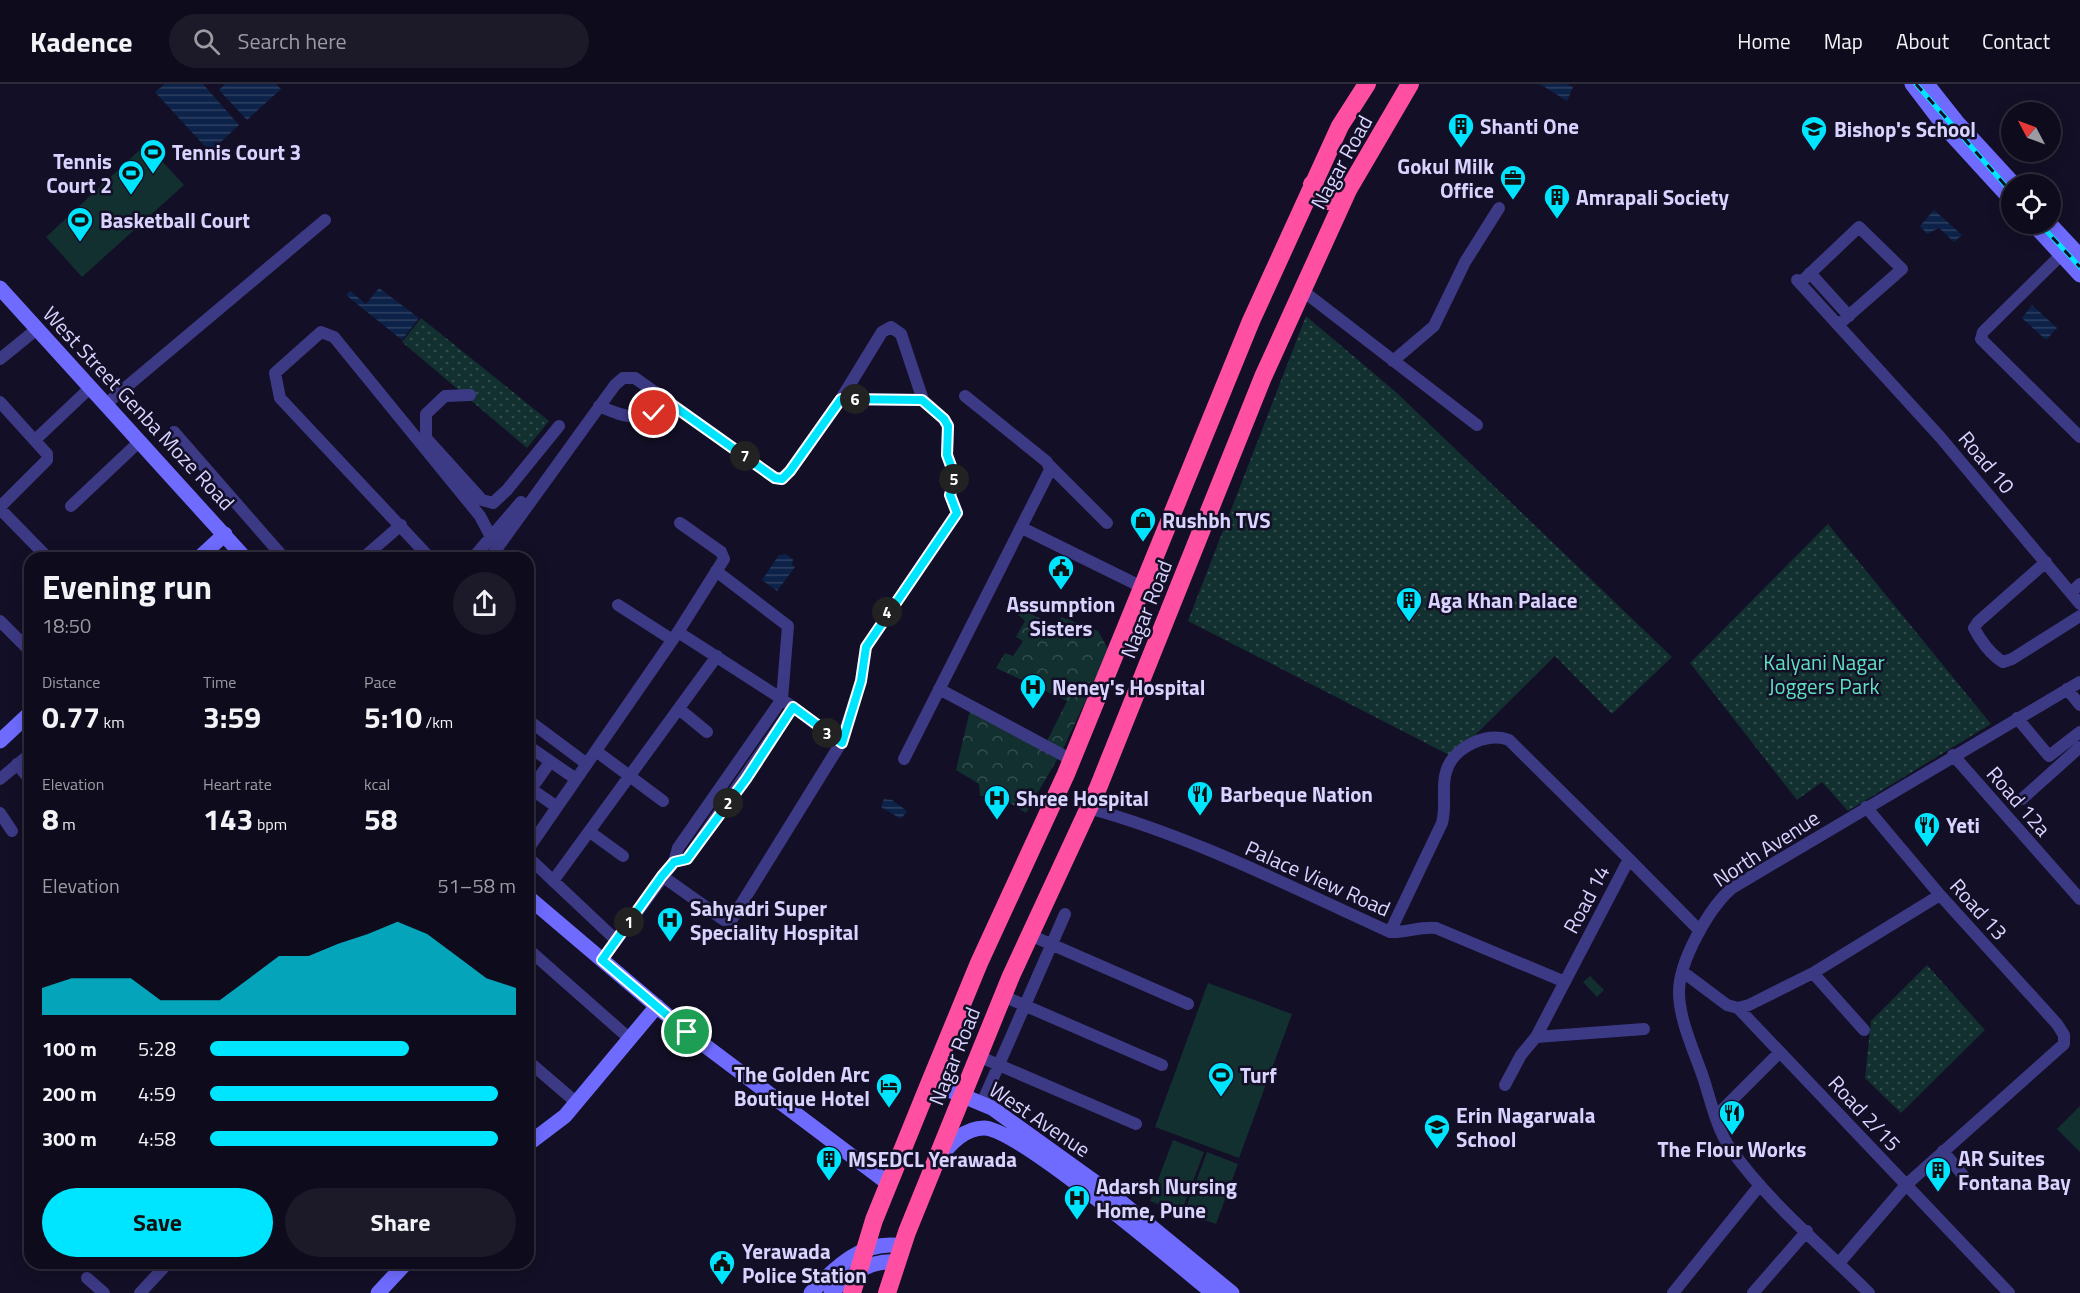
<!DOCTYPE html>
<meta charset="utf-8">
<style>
body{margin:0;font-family:"Titillium Web",sans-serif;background:#1c1929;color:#f1f3f6;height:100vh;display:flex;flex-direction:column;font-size:22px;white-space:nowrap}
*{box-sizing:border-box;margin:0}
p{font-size:20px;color:#9b9ba3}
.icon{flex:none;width:33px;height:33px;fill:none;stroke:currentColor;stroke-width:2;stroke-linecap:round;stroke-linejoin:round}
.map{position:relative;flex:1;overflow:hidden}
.details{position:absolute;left:24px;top:468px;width:510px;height:717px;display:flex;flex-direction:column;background:#0e0b1c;border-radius:18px;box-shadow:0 3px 15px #0003,0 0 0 2px #2e2b3b}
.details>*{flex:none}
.needle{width:39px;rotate:311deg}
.buttons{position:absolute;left:2001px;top:18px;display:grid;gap:12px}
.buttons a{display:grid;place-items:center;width:60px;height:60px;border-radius:50%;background:#0e0b1c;box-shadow:0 3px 15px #0003,0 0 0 2px #2e2b3b;font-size:30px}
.pin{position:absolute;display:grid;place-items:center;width:51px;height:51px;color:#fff;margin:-26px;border:3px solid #fff;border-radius:50%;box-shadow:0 2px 6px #0007}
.km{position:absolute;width:30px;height:30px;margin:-15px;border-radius:50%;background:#222;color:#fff;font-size:16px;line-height:30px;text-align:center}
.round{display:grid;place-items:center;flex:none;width:63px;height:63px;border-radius:32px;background:#1c1929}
.overview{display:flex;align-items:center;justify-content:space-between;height:102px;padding:0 18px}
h1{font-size:33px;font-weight:700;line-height:45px}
.metrics{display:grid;grid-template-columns:repeat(3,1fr);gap:9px;height:102px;padding:6px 18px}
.metrics div{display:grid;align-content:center}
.metrics b{font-size:30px;font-weight:700}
.metrics small{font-size:16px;font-weight:400}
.metrics p{font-size:16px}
.chart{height:168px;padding:12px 18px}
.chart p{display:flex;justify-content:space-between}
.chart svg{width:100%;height:108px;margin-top:6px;fill:#00e5ff;opacity:.7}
.action{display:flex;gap:12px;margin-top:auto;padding:12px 18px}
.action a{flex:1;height:69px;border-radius:36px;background:#00e5ff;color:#111;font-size:24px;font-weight:700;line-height:69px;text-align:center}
.action a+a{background:#1c1929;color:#f1f3f6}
ul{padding:0 18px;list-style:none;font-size:20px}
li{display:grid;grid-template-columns:96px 72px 1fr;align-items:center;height:45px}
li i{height:15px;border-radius:8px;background:#00e5ff}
header{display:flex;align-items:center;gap:36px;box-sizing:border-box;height:84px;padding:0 30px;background:#0e0b1c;border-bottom:2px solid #2e2b3b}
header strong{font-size:28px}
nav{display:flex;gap:33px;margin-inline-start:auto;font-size:21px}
.search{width:420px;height:54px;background:#1c1929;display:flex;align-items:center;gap:15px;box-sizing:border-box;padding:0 21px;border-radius:33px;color:#9b9ba3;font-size:22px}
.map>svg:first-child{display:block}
.green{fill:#12302f}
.forest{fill:url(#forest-crowns)}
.park{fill:url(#park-dots)}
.water{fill:url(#water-rules)}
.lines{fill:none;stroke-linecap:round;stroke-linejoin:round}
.street{stroke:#3d3a85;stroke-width:12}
.secondary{stroke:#6f6bff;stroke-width:15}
.highway{stroke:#ff4fa3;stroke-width:18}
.rail-casing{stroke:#00e5ff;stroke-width:5}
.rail{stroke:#130f26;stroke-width:3;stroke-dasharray:9;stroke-linecap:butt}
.route-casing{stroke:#fff;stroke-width:12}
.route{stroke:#00e5ff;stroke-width:8}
.labels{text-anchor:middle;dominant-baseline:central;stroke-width:5;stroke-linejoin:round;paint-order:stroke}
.poi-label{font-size:21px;font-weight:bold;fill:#d9d4ff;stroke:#130f26;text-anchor:start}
.street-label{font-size:21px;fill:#d9d4ff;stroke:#130f26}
.park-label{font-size:21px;fill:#5fe0c0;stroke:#130f26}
</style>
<header>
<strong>Kadence</strong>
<div class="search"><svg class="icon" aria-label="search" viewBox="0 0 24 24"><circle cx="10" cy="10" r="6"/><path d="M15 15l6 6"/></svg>Search here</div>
<nav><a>Home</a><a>Map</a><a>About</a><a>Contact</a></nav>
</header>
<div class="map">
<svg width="2080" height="1209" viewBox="0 0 2080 1209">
<defs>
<pattern id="forest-crowns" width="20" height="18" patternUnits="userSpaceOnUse" patternTransform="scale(1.5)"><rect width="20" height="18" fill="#12302f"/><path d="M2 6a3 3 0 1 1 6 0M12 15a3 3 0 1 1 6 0" fill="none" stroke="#344d4e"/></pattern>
<pattern id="park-dots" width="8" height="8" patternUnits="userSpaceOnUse" patternTransform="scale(1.5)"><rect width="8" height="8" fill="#12302f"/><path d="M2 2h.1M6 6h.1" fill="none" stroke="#344d4e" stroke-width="1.8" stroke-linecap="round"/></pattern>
<pattern id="water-rules" width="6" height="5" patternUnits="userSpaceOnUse" patternTransform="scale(1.5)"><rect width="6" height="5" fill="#0c2248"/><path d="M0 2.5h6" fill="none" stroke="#2f4163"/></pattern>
</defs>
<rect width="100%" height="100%" fill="#130f26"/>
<path class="green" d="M146 60 184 101 82 193 46 153Z
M1590 892 1604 906 1597 913 1583 898Z
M1208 899 1292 930 1239 1074 1155 1043Z
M2080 1022V1068L2057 1045Z
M1173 1056 1204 1068 1181 1129 1150 1117Z
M1207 1068 1238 1080 1216 1140 1184 1129Z"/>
<path class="forest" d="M1024 517 1031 520 1030 527 1033 531 1056 542 1061 533 1098 547 1109 567 1062 667 1047 657 1067 617 996 584 1005 569 1013 572 1023 557 1016 553 1025 537 1018 531Z
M970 626 1058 674 1026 729 997 711 980 712 979 700 956 686Z"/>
<path class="park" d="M1306 232 1397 309 1672 573 1612 630 1555 572 1453 673 1188 537Z
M421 234 549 337 527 364 402 258Z
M1828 440 1991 640 1848 727 1822 698 1797 716 1690 579Z
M1927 881 1985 946 1901 1029 1865 994 1871 937Z"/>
<path class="water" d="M165 0H203L239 41 210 68 155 8Z
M225 0H276L281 5 247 36 219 6Z
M1540 0H1566L1573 3 1567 17Z
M1934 126 1962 151 1954 158 1939 144 1927 150 1920 142Z
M379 204 419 234 402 256 346 211 350 207 366 220Z
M2032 221 2057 244 2046 256 2022 234Z
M786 470 793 475 792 481 795 483 777 507 762 496 779 471Z
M884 715 892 716 907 727 901 735 881 723Z"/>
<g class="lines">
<path class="street" d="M2061 171 1983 248 1981 255 2080 353
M1810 189 1849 232
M1797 196 1941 354 2080 520
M1800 199 1859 143 1902 185 1838 241
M1303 207 1477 341
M0 275 37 245
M1393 277 1434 242 1465 178 1499 124
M470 311 445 312 426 330V354L482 416 493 419 507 406 559 342
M841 315 923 316
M0 318 47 370V376L0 423
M106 320 325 136
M599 322C629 335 640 338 668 318
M174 348 284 474
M35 356 91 303
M1050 382 1107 439
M71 422 140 357
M0 425 48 474
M1022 444 1142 503
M363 474 401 441
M430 474 280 314 275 289 321 248 334 253 480 432 491 453
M473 474 521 418
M490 474 615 301 623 294H635L775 394 781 395 790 387 841 315 882 248 891 243 901 250 923 316 944 335 948 342 947 371 955 393 950 411 957 429 866 563 861 597 841 659 732 835 724 836 662 792
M2046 478 1978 538 1974 544C1980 556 1991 571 2003 578L2012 575 2080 532
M2071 509 2080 500
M618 521 671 555
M0 537 30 567
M678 548 782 615 841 659
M939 605 1072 676
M2067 605 2080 621
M679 625 707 648
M2017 634 2049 672 2080 648
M528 636 587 680
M528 662 576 695
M596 667 663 717
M1953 671 2080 815
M904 675 1050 386 1047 378 965 312
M17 680 30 696
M0 695 30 670
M528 703 557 723
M531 705 550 678
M2022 715 2080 663
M1088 724C1192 752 1293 804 1390 848 1406 849 1420 842 1436 844L1565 898
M0 729 12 747
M590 748 623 772
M528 765 678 548 724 475 721 468 680 439
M528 773 616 856
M674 778 687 775 793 623
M553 797 717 572
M1390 848 1442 739C1447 720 1441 704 1446 688 1452 664 1487 647 1509 656L1629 775
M1030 851 1188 920
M528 865 630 955
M602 876 674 778 678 764 782 615 788 542 716 487
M1683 888 1727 921 1738 924 2009 1209
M1813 889 1864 946
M1003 912 1162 981
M1738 924 1749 921 1813 889 1940 811
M1536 953 1644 945
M978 972 1136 1040
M528 977 577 1019
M1505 1001 1521 971 1536 953 1629 775 1700 847
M982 1019 1065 830
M1716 1032 1780 968
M1943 1067 1971 1101
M1839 1179 1906 1101 2064 960V951L2057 940 1940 811 1866 723
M87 1194 104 1209
M140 1209 168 1179
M1673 1209 1760 1101
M1753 1209 1807 1147
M1869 1209C1823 1163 1768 1118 1730 1064 1717 1045 1711 1018 1704 996 1695 969 1679 936 1679 908 1679 877 1709 824 1732 804L2080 598"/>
<path class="secondary" d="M1912 0 1947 46 2012 117
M1927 0 1957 38 2014 100
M2033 140 2080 191
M2050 140 2080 172
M0 204 245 474
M199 474 225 450
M0 657 30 629
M528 813 687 948 889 1100
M930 998 992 1024 1109 1108 1232 1209
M528 1060 565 1032 657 922
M940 1073C951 1059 965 1044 984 1044 1018 1044 1177 1180 1213 1209
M378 1209 406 1179
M811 1209C837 1182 863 1155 903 1162
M831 1209C849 1191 870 1175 897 1178"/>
<path class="highway" d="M1312 100 1324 117 1343 116
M852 1209 874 1136 930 998 979 879 1066 690 1251 237 1340 42 1367 0
M887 1209 907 1148 963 1010 1011 892 1098 704 1263 293 1348 106 1410 0"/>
<g class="rail-casing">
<path id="rail" d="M1916 0 2012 109
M2040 140 2080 183"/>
</g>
<use href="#rail" class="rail"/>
</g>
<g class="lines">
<g class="route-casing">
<path id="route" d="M654 329 668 318 775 394 782 395 790 387 841 315 922 316 944 335 948 342 947 371 955 393 950 411 957 429 866 563 861 597 842 659 793 623 746 695 687 775 674 778 662 792 602 876 687 948"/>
</g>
<use href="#route" class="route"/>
</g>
<defs>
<g id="building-pin" transform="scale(1.35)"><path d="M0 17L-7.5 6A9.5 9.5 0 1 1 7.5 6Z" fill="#00e5ff" stroke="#130f26"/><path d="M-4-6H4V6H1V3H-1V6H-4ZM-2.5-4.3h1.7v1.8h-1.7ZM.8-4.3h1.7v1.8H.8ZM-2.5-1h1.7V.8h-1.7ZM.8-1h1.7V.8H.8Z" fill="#111"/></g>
<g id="school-pin" transform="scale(1.35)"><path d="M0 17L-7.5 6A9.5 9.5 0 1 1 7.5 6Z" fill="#00e5ff" stroke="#130f26"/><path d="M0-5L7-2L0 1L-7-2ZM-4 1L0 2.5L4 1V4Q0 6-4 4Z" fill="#111"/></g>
<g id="stadium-pin" transform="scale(1.35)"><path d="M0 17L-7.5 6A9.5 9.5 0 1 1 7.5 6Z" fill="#00e5ff" stroke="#130f26"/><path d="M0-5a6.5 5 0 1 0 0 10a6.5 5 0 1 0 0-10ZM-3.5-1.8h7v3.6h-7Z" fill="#111"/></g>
<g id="office-pin" transform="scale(1.35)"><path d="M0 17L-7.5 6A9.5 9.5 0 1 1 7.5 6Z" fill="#00e5ff" stroke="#130f26"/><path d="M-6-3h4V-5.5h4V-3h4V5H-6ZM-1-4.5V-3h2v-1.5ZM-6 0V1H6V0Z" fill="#111"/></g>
<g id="shop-pin" transform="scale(1.35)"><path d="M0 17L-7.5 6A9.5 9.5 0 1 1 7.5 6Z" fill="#00e5ff" stroke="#130f26"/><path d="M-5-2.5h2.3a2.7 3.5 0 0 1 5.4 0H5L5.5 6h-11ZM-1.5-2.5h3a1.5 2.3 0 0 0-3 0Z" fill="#111"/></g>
<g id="civic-pin" transform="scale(1.35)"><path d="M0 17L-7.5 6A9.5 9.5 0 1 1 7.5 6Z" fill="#00e5ff" stroke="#130f26"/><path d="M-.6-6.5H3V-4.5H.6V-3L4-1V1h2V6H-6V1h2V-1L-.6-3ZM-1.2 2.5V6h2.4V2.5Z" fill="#111"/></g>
<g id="hospital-pin" transform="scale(1.35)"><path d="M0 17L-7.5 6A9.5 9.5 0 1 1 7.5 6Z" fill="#00e5ff" stroke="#130f26"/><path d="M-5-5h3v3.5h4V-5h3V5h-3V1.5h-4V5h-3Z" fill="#111"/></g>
<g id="restaurant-pin" transform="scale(1.35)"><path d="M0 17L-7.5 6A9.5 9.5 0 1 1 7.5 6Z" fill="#00e5ff" stroke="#130f26"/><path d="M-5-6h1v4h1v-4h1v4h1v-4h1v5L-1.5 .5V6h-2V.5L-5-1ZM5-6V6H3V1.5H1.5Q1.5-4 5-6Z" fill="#111"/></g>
<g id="hotel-pin" transform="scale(1.35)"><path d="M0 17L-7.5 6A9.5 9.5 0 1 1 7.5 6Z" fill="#00e5ff" stroke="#130f26"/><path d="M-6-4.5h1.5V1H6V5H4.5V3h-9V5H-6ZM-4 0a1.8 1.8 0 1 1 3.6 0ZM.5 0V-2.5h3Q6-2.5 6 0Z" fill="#111"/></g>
</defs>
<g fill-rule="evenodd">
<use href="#building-pin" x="1461" y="42"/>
<use href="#school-pin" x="1814" y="45"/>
<use href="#stadium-pin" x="153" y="68"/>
<use href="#stadium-pin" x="131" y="89"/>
<use href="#office-pin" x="1513" y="94"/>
<use href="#building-pin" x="1557" y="113"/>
<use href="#stadium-pin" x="80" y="136"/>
<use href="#shop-pin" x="1143" y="436"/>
<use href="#civic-pin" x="1061" y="484"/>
<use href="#building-pin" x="1409" y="516"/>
<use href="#hospital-pin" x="1033" y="603"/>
<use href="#restaurant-pin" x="1200" y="710"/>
<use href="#hospital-pin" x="997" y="714"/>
<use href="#restaurant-pin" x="1927" y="741"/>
<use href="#hospital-pin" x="670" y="836"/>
<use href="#stadium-pin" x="1221" y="991"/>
<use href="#hotel-pin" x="889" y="1002"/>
<use href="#restaurant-pin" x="1732" y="1029"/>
<use href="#school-pin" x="1437" y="1043"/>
<use href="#building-pin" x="829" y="1075"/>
<use href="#building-pin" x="1938" y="1086"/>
<use href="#hospital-pin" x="1077" y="1114"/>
<use href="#civic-pin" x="722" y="1179"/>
</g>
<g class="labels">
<g class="poi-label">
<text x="1480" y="42">Shanti One</text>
<text x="1834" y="45">Bishop's School</text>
<text x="172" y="68">Tennis Court 3</text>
<text x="112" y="77" text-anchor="end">Tennis<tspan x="112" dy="24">Court 2</tspan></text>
<text x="1494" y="82" text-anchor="end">Gokul Milk<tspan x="1494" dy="24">Office</tspan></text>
<text x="1576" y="113">Amrapali Society</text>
<text x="100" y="136">Basketball Court</text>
<text x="1162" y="436">Rushbh TVS</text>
<text x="1428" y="516">Aga Khan Palace</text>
<text x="1061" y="520" text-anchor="middle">Assumption<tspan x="1061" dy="24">Sisters</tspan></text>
<text x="1052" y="603">Neney's Hospital</text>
<text x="1220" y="710">Barbeque Nation</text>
<text x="1016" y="714">Shree Hospital</text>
<text x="1946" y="741">Yeti</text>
<text x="690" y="824">Sahyadri Super<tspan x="690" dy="24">Speciality Hospital</tspan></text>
<text x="870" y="990" text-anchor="end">The Golden Arc<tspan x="870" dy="24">Boutique Hotel</tspan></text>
<text x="1240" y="991">Turf</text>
<text x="1456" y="1031">Erin Nagarwala<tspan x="1456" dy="24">School</tspan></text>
<text x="1732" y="1065" text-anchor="middle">The Flour Works</text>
<text x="1958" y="1074">AR Suites<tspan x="1958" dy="24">Fontana Bay</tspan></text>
<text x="848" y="1075">MSEDCL Yerawada</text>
<text x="1096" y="1102">Adarsh Nursing<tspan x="1096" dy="24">Home, Pune</tspan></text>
<text x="742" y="1167">Yerawada<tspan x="742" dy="24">Police Station</tspan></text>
</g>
<g class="street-label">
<text transform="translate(1341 78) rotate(-61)">Nagar Road</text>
<text transform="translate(139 324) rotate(47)">West Street Genba Moze Road</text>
<text transform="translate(1987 378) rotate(50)">Road 10</text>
<text transform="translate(1146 525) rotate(-68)">Nagar Road</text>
<text transform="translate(2019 717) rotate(49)">Road 12a</text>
<text transform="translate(1766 764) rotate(-33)">North Avenue</text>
<text transform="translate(1318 794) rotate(24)">Palace View Road</text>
<text transform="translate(1586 815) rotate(-62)">Road 14</text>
<text transform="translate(1979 825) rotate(48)">Road 13</text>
<text transform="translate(954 972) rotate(-68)">Nagar Road</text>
<text transform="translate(1865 1029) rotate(47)">Road 2/15</text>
<text transform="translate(1040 1035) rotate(34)">West Avenue</text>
</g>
<g class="park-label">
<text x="1824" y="578">Kalyani Nagar<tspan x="1824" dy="24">Joggers Park</tspan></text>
</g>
</g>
</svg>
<div class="buttons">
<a><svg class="needle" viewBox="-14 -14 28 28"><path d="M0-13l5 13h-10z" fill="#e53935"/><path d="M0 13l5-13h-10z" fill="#9b9ba3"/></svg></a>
<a><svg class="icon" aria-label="locate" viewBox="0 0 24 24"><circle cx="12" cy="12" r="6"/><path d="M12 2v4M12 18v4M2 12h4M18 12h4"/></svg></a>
</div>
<div class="pin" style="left:687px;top:948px;background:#1e9e55"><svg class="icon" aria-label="arrive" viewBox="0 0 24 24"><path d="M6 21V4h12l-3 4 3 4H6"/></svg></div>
<div class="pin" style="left:654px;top:329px;background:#d93025"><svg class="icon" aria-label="check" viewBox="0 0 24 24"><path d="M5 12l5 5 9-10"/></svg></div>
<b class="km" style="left:629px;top:838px">1</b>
<b class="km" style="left:728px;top:719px">2</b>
<b class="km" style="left:827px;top:649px">3</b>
<b class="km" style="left:887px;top:528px">4</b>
<b class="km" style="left:954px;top:395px">5</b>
<b class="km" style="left:855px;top:315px">6</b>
<b class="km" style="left:745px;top:372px">7</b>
<section class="details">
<div class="overview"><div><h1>Evening run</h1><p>18:50</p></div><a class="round"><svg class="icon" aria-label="share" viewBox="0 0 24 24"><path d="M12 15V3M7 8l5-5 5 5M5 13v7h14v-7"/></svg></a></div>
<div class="metrics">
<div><p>Distance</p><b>0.77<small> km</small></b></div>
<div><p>Time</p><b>3:59</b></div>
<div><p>Pace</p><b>5:10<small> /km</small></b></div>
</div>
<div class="metrics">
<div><p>Elevation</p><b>8<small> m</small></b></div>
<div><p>Heart rate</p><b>143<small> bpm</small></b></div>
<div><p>kcal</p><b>58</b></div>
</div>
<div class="chart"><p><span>Elevation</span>51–58 m</p>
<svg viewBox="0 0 160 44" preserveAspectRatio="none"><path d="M0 44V33L10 29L20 29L30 29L40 38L50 38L60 38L70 29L80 20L90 20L100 15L110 11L120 6L130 11L140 20L150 29L160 33V44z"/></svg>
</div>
<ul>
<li><b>100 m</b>5:28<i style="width:65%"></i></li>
<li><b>200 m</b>4:59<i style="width:94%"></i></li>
<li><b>300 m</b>4:58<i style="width:94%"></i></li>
</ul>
<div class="action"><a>Save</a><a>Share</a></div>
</section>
</div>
